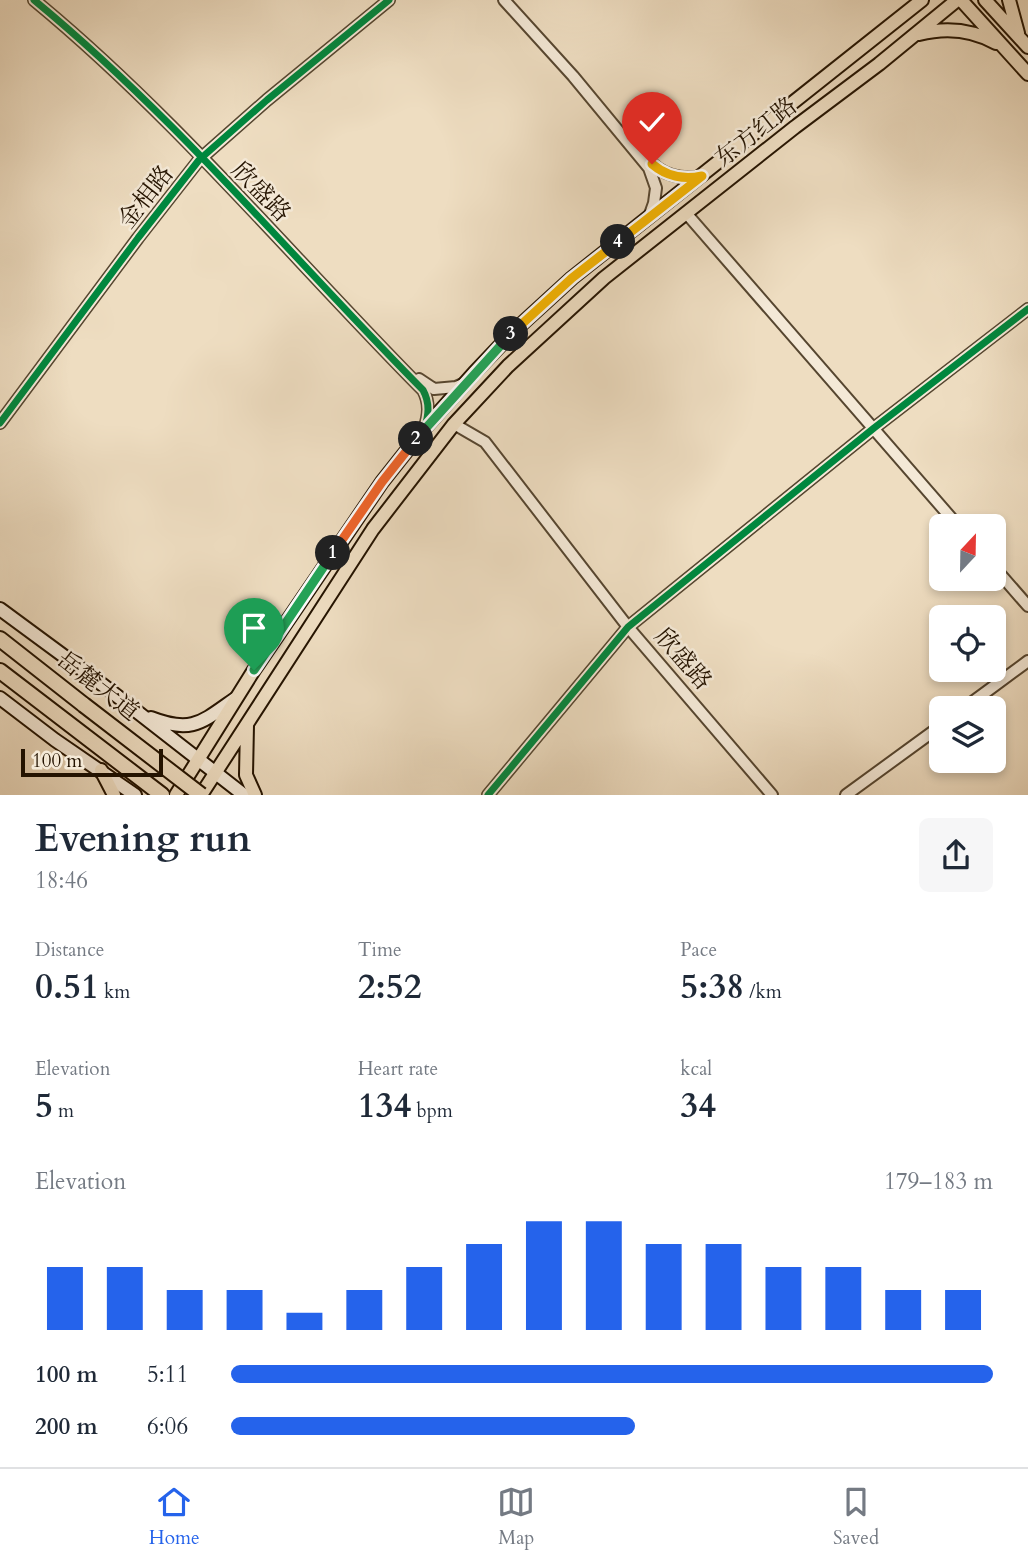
<!DOCTYPE html>
<meta charset="utf-8">
<style>
body{margin:0;font-family:Cardo,"Noto Serif SC",serif;background:#f6f6f7;color:#1f2937;height:100vh;display:flex;flex-direction:column;font-size:26px;white-space:nowrap}
*{box-sizing:border-box;margin:0}
p{font-size:23px;color:#747a83}
.icon{flex:none;width:38px;height:38px;fill:none;stroke:currentColor;stroke-width:2;stroke-linecap:round;stroke-linejoin:round}
.map{position:relative;height:795px;overflow:hidden}
.side{display:flex;flex-direction:column;background:#fff;flex:1}
.side>*{flex:none}
.needle{width:46px;rotate:22deg}
.tools{position:absolute;left:929px;top:514px;display:grid;gap:14px}
.tools a{display:grid;place-items:center;width:77px;height:77px;border-radius:10px;background:#fff;box-shadow:0 4px 10px #0003;font-size:35px}
.scale{position:absolute;left:21px;bottom:18px;width:142px;box-sizing:border-box;padding-left:7px;border:4px solid #241300;border-top:0;font-size:19px;line-height:24px;white-space:nowrap;color:#241300;-webkit-text-stroke:5px #f4e9d7;paint-order:stroke}
.pin{position:absolute;display:grid;place-items:center;width:60px;height:60px;color:#fff;margin:-72px -30px;border-radius:50% 50% 50% 0;rotate:-45deg;box-shadow:0 0 7px #0007}
.pin .icon{rotate:45deg}
.km{position:absolute;width:35px;height:35px;margin:-18px;border-radius:50%;background:#222;color:#fff;font-size:19px;line-height:35px;text-align:center}
.round{display:grid;place-items:center;flex:none;width:74px;height:74px;border-radius:10px;background:#f6f6f7}
.head{display:flex;align-items:center;justify-content:space-between;height:119px;padding:0 35px}
h1{font-size:38px;font-weight:600;line-height:52px}
.stats{display:grid;grid-template-columns:repeat(3,1fr);gap:10px;height:119px;padding:7px 35px}
.stats div{display:grid;align-content:center}
.stats b{font-size:35px;font-weight:600}
.stats small{font-size:19px;font-weight:400}
.stats p{font-size:19px}
.chart{height:196px;padding:14px 35px}
.chart p{display:flex;justify-content:space-between}
.chart svg{width:100%;height:126px;margin-top:7px;stroke:#2563eb;stroke-width:6}
ul{padding:0 35px;list-style:none;font-size:23px}
li{display:grid;grid-template-columns:112px 84px 1fr;align-items:center;height:52px}
li i{height:18px;border-radius:9px;background:#2563eb}
.menu{display:flex;justify-content:space-around;align-items:center;height:98px;border-top:2px solid #e0e1e3;background:#fff;font-size:19px;color:#747a83}
.menu a{display:grid;justify-items:center;gap:4px}
.menu .on{color:#2563eb}
.map>svg:first-child{display:block}
.lines{fill:none;stroke-linecap:round;stroke-linejoin:round}
.tertiary-casing{stroke:#564630;stroke-width:14}
.secondary-casing{stroke:#241300;stroke-width:16}
.primary-casing{stroke:#241300;stroke-width:16}
.trunk-casing{stroke:#241300;stroke-width:18}
.tertiary{stroke:#f4e9d7;stroke-width:10}
.secondary{stroke:#f4e9d7;stroke-width:12}
.primary{stroke:#eeddc1;stroke-width:12}
.trunk{stroke:#eeddc1;stroke-width:14}
.trunk-bridge-casing{stroke:#241300;stroke-width:18;stroke-linecap:butt}
.trunk-bridge{stroke:#eeddc1;stroke-width:14}
.cycleway-casing{stroke:#f4e9d7;stroke-width:11}
.cycleway{stroke:#00873e;stroke-width:7}
.split-1-casing{stroke:#fff;stroke-width:14}
.split-2-casing{stroke:#fff;stroke-width:14}
.split-3-casing{stroke:#fff;stroke-width:14}
.split-4-casing{stroke:#fff;stroke-width:14}
.split-5-casing{stroke:#fff;stroke-width:14}
.split-1{stroke:#22a559;stroke-width:9}
.split-2{stroke:#f0652b;stroke-width:9}
.split-3{stroke:#22a559;stroke-width:9}
.split-4{stroke:#f5b400;stroke-width:9}
.split-5{stroke:#f5b400;stroke-width:9}
.labels{text-anchor:middle;dominant-baseline:central;stroke-width:5;stroke-linejoin:round;paint-order:stroke}
.street-label{font-size:24px;fill:#241300;stroke:#f4e9d7}
</style>
<div class="map">
<svg width="1028" height="795" viewBox="0 0 1028 795">
<rect width="100%" height="100%" fill="#eeddc1"/>
<filter id="stains"><feTurbulence type="fractalNoise" baseFrequency=".00286" numOctaves="4"/><feColorMatrix values="0 0 0 0 .2 0 0 0 0 .09 0 0 0 0 .02 0 0 0 .5 -.17"/></filter>
<radialGradient id="worn" r=".72"><stop offset=".6" stop-color="#630" stop-opacity="0"/><stop offset="1" stop-color="#630" stop-opacity=".3"/></radialGradient>
<g class="lines">
<g class="tertiary-casing">
<path id="tertiary" d="M34 0C176 117 294 260 423 390 430 403 429 415 424 429
M504 0 573 76 649 168 656 188 654 203 649 217
M648 159C661 175 681 180 702 176
M686 213 959 527
M419 379 434 389 456 387 465 383
M0 423 138 238 199 160 267 100 389 0
M454 424 485 442 628 627 772 795
M994 567 1028 606
M963 709 1028 661
M488 795 628 627 874 428 1028 309
M846 795 942 725"/>
</g>
<g class="secondary-casing">
<path id="secondary" d="M0 609 99 682 244 795
M0 698 55 740 135 795
M151 718C192 734 202 722 235 699"/>
</g>
<g class="primary-casing">
<path id="primary" d="M961 0 1028 74
M985 0 1028 47
M1009 0 1018 33
M919 34C946 27 971 29 996 43
M247 725 246 775 255 795
M101 770 114 795
M176 795 254 670 382 482 424 429 474 373 514 331 572 278 922 0
M201 795 373 529 454 424 508 366 604 278 795 127 879 64 957 0"/>
</g>
<g class="trunk-casing">
<path id="trunk" d="M0 639 84 705
M0 671 162 795"/>
</g>
<use href="#tertiary" class="tertiary"/>
<use href="#secondary" class="secondary"/>
<use href="#primary" class="primary"/>
<use href="#trunk" class="trunk"/>
<g class="trunk-bridge-casing">
<path id="trunk-bridge" d="M84 705 201 795"/>
</g>
<use href="#trunk-bridge" class="trunk-bridge"/>
<g class="cycleway-casing">
<path id="cycleway" d="M34 0C176 117 294 260 423 390 430 403 429 415 424 429
M0 423 138 238 199 160 267 100 389 0
M488 795 628 627 874 428 1028 309"/>
</g>
<use href="#cycleway" class="cycleway"/>
</g>
<g class="lines">
<g class="split-1-casing">
<path id="split-1" d="M254 670 333 553"/>
</g>
<g class="split-2-casing">
<path id="split-2" d="M333 553 382 482 416 439"/>
</g>
<g class="split-3-casing">
<path id="split-3" d="M416 439 511 334"/>
</g>
<g class="split-4-casing">
<path id="split-4" d="M511 334 572 278 618 242"/>
</g>
<g class="split-5-casing">
<path id="split-5" d="M618 242 702 176C684 180 666 176 652 164"/>
</g>
<use href="#split-1" class="split-1"/>
<use href="#split-2" class="split-2"/>
<use href="#split-3" class="split-3"/>
<use href="#split-4" class="split-4"/>
<use href="#split-5" class="split-5"/>
</g>
<g class="labels">
<g class="street-label">
<text transform="translate(756 132) rotate(-38)">东方红路</text>
<text transform="translate(261 192) rotate(46)">欣盛路</text>
<text transform="translate(146 197) rotate(-52)">金相路</text>
<text transform="translate(683 659) rotate(49)">欣盛路</text>
<text transform="translate(98 686) rotate(38)">岳麓大道</text>
</g>
</g>
<rect width="100%" height="100%" filter="url(#stains)"/>
<rect width="100%" height="100%" fill="url(#worn)"/>
</svg>
<div class="tools">
<a><svg class="needle" viewBox="-14 -14 28 28"><path d="M0-13l5 13h-10z" fill="#e53935"/><path d="M0 13l5-13h-10z" fill="#747a83"/></svg></a>
<a><svg class="icon" aria-label="locate" viewBox="0 0 24 24"><circle cx="12" cy="12" r="6"/><path d="M12 2v4M12 18v4M2 12h4M18 12h4"/></svg></a>
<a><svg class="icon" aria-label="layers" viewBox="0 0 24 24"><path d="M12 4l9 5-9 5-9-5zM3 14l9 5 9-5"/></svg></a>
</div>
<div class="scale">100 m</div>
<div class="pin" style="left:254px;top:670px;background:#1e9e55"><svg class="icon" aria-label="arrive" viewBox="0 0 24 24"><path d="M6 21V4h12l-3 4 3 4H6"/></svg></div>
<div class="pin" style="left:652px;top:164px;background:#d93025"><svg class="icon" aria-label="check" viewBox="0 0 24 24"><path d="M5 12l5 5 9-10"/></svg></div>
<b class="km" style="left:333px;top:553px">1</b>
<b class="km" style="left:416px;top:439px">2</b>
<b class="km" style="left:511px;top:334px">3</b>
<b class="km" style="left:618px;top:242px">4</b>
</div>
<section class="side">
<div class="head"><div><h1>Evening run</h1><p>18:46</p></div><a class="round"><svg class="icon" aria-label="share" viewBox="0 0 24 24"><path d="M12 15V3M7 8l5-5 5 5M5 13v7h14v-7"/></svg></a></div>
<div class="stats">
<div><p>Distance</p><b>0.51<small> km</small></b></div>
<div><p>Time</p><b>2:52</b></div>
<div><p>Pace</p><b>5:38<small> /km</small></b></div>
</div>
<div class="stats">
<div><p>Elevation</p><b>5<small> m</small></b></div>
<div><p>Heart rate</p><b>134<small> bpm</small></b></div>
<div><p>kcal</p><b>34</b></div>
</div>
<div class="chart"><p><span>Elevation</span>179–183 m</p>
<svg viewBox="0 0 160 44" preserveAspectRatio="none"><path d="M5 44V22M15 44V22M25 44V30M35 44V30M45 44V38M55 44V30M65 44V22M75 44V14M85 44V6M95 44V6M105 44V14M115 44V14M125 44V22M135 44V22M145 44V30M155 44V30"/></svg>
</div>
<ul>
<li><b>100 m</b>5:11<i style="width:100%"></i></li>
<li><b>200 m</b>6:06<i style="width:53%"></i></li>
</ul>
</section>
<nav class="menu">
<a class="on"><svg class="icon" aria-label="home" viewBox="0 0 24 24"><path d="M3 11l9-7 9 7M6 9v11h12V9"/></svg>Home</a>
<a><svg class="icon" aria-label="map" viewBox="0 0 24 24"><path d="M3 6l6-2 6 2 6-2v14l-6 2-6-2-6 2zM9 4v14M15 6v14"/></svg>Map</a>
<a><svg class="icon" aria-label="saved" viewBox="0 0 24 24"><path d="M7 4h10v16l-5-4-5 4z"/></svg>Saved</a>
</nav>
